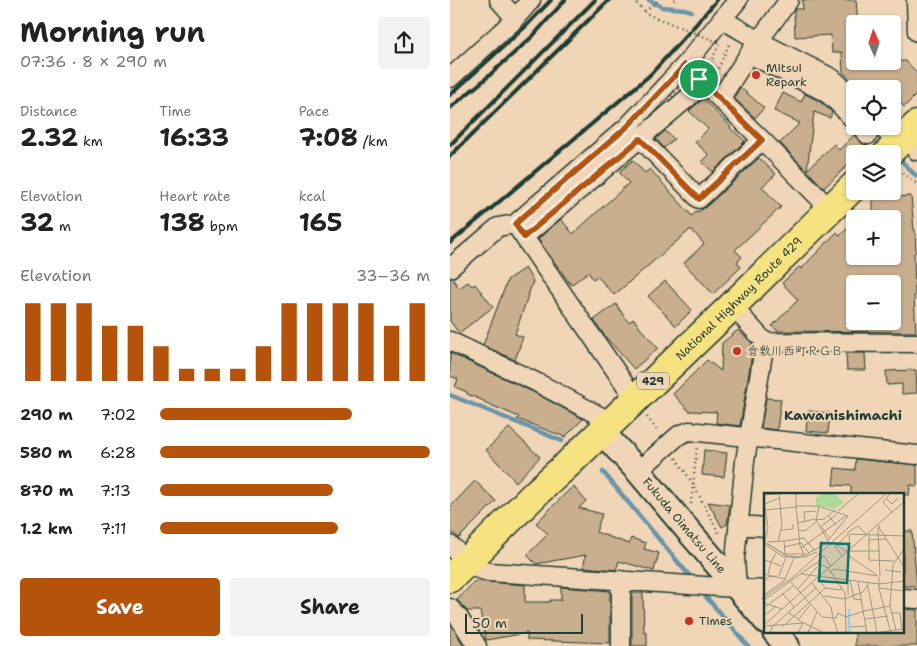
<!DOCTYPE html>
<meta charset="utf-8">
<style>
body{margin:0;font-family:"Shantell Sans","Klee One",sans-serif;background:#f2f2f2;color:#222;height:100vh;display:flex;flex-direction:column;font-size:19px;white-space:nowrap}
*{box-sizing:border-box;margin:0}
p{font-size:16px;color:#767676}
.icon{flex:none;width:28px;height:28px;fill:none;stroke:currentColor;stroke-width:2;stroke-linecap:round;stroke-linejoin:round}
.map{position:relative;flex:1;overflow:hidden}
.panel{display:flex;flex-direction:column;background:#fff;width:450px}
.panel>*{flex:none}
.needle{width:32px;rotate:357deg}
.controls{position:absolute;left:396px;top:15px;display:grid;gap:10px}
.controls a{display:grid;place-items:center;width:55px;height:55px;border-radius:5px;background:#fff;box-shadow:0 1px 4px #0004;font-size:25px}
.scale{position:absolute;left:15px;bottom:12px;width:118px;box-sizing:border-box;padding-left:5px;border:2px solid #1f3d34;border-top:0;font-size:14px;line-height:18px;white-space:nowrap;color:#1f3d34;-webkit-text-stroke:4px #f1d5b7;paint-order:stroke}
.pin{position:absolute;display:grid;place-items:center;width:42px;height:42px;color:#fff;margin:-21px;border:2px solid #fff;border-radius:50%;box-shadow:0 1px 5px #0007}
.round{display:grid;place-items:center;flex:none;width:52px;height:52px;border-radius:5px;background:#f2f2f2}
.overview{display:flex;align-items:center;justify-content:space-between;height:85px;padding:0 20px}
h1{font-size:28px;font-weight:700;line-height:38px}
.figures{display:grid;grid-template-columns:repeat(3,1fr);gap:8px;height:85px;padding:5px 20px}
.figures div{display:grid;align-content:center}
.figures b{font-size:25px;font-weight:700}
.figures small{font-size:14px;font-weight:400}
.figures p{font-size:14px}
.chart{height:140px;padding:10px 20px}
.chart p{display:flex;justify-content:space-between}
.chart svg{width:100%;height:90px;margin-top:5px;stroke:#b45309;stroke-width:6}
.button{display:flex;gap:10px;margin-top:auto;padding:10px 20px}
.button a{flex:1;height:58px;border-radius:5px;background:#b45309;color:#fff;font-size:20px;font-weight:700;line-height:58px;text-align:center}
.button a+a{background:#f2f2f2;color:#222}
ul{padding:0 20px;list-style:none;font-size:16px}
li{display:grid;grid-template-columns:80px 60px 1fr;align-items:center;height:38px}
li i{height:12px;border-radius:6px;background:#b45309}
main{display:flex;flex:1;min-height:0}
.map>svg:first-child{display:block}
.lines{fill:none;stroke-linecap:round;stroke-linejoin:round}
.stream{stroke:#6895aa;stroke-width:4.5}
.building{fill:#c9af8d;stroke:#1f3d34;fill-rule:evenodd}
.minor-casing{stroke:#1f3d34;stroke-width:21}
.secondary-casing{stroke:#1f3d34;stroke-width:28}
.trunk-casing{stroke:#1f3d34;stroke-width:31}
.path{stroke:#1f3d34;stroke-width:2.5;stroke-dasharray:1 4;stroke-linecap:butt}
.minor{stroke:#f1d5b7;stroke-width:18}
.secondary{stroke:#f1d5b7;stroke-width:24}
.trunk{stroke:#f7e281;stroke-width:28}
.rail{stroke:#1f3d34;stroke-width:4}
.path-bridge{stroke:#1f3d34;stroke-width:2.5;stroke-dasharray:1 4;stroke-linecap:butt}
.route-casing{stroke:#fff;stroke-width:10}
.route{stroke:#b45309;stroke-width:6}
.poi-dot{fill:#c8321e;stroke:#f1d5b7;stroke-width:2}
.labels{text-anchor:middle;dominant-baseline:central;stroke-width:4;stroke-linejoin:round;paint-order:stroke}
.shield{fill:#f1d5b7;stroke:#5e6b5b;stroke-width:1}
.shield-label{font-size:11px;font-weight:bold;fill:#1f3d34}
.poi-label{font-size:12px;fill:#1f3d34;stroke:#f1d5b7;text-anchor:start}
.street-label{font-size:12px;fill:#1f3d34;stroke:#f1d5b7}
.neighbourhood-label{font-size:14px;font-weight:bold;fill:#1f3d34;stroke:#f1d5b7}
.inset-river{fill:none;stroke:#98d0f8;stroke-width:2.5}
.inset-road{fill:none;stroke:#9d9883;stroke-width:1}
.view{fill:#0f766e;fill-opacity:0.15;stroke:#0f766e;stroke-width:2.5}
.inset-edge{fill:none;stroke:#1f3d34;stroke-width:2.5}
</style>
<main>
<section class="panel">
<div class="overview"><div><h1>Morning run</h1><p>07:36 · 8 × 290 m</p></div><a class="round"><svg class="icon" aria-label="share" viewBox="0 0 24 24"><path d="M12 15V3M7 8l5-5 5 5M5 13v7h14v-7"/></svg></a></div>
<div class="figures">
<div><p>Distance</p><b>2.32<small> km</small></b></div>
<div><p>Time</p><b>16:33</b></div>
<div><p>Pace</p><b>7:08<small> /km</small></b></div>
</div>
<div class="figures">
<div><p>Elevation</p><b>32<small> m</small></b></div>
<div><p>Heart rate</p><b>138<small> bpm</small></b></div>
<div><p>kcal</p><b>165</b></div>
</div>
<div class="chart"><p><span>Elevation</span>33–36 m</p>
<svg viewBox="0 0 160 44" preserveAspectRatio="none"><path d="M5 44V6M15 44V6M25 44V6M35 44V17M45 44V17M55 44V27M65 44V38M75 44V38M85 44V38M95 44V27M105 44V6M115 44V6M125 44V6M135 44V6M145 44V17M155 44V6"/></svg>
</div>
<ul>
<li><b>290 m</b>7:02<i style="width:71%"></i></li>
<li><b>580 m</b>6:28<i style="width:100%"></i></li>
<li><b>870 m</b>7:13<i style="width:64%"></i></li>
<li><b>1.2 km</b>7:11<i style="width:66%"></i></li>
</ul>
<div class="button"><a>Save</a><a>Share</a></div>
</section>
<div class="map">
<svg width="467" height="646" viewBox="0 0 467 646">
<rect width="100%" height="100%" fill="#f1d5b7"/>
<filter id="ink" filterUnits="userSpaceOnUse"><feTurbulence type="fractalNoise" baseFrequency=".02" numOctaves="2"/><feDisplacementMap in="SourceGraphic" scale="10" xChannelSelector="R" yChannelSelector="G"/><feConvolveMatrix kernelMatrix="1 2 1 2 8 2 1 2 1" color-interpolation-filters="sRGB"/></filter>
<g filter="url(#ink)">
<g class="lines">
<path class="stream" d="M199 0 212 7 234 9 241 11
M278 33 290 39
M447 156 463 173 467 176
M0 395 112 441
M153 472 243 580
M251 591 298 646"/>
</g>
<path class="building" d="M352 0H406L408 24H405V61H411V63L456 61 467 73V94L454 107 450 102 442 108V89H410L393 72 392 52 382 53 381 35 345 37 344 12 345 9H353Z
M290 87 314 108 305 118 284 98Z
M333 93 351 102 355 94 369 101 382 112 380 118 364 112 357 170 384 144 389 150 404 135 410 142 416 145 408 154H405V157L401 161V162L374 188 330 143 350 123 324 111Z
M253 99 281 127 280 128 295 141 263 172 252 162 259 155 245 142 258 129 239 111Z
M215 131 224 139 214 148 206 139Z
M309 158 326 174 312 187 331 207 285 250 292 257 287 262 291 267 263 294 234 263 254 244 241 229 164 295 147 276 143 279 138 272 121 285 88 239 111 219 123 234 179 183 169 172 183 160 195 173 200 169 242 216 247 211 248 212 256 207Z
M461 196 464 230H465L466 252 464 253 465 296H464L466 332 328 331 322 326 348 300 332 283 349 267 351 269 387 232 390 236 405 220V256H442V217L423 218V198ZM405 284H442V321H405Z
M75 268 83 281 65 334 73 337 65 360 33 345 58 279Z
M0 278H2L9 288 18 282 22 286 25 284 43 307 9 333 0 321Z
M215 281 242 310 226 326 198 296Z
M166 304 178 322 184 319 190 328 208 348 184 369 154 335 144 320Z
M288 330 302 343 301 360 290 426 266 423 267 412 239 411 223 394 257 360 271 371 272 343Z
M0 353 83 392 133 419 115 437 67 419 69 417 34 402V401L17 394V392L5 387 8 379 0 376Z
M396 353H415L416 370H397Z
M466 370 467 393 452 394V384L437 385 436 371Z
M316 398 331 399 327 430 311 428Z
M358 411 380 413 378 433 356 431Z
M59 428 90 457 66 482 36 450Z
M254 450 277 453 274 477 252 475Z
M406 459 467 465V486L460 485 459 495H401V486L383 485 385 468 405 470Z
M25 481 46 501 9 538 0 531V507Z
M123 486 136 501 129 508 152 514 146 532 179 544 181 538 196 543 194 549 209 553 204 571 169 561 166 570 133 567 136 555 86 564 77 555 98 534 86 523Z
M258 502 280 505 277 524 272 527Z
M453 531H462L467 586H453Z
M25 581 75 585V602H100V600H111V587L160 591V643L77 640V633L36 640 30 611H17L7 600Z
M182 593H193L194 633H197V646H182Z
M453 609 467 610V646H405V632H453Z
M0 624H1L14 646H0Z"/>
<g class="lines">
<g class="minor-casing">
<path id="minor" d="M49 0 65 18
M466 0 467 32
M272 19 288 0
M299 54 375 92 385 100 405 121
M0 78 61 23 81 0
M270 99 301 51 339 0
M410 126 418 135
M431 126 448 144
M182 130 249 199 312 140
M455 137 464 146 467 151
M380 209 312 140 235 65 272 19 309 41 382 78 405 99
M65 224 178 126 235 65
M74 237 254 84
M0 268 48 227 65 224 185 399
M282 306 315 342 467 343
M0 341 88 383 161 422
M188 471 229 435 239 431 467 455
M288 525 316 527
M0 545 6 550 14 565
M8 566 14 565 39 572 316 590
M287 587 285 559 295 461 315 342
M453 598 467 599
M0 608 9 618 27 646
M171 646V580"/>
</g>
<g class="secondary-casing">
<g id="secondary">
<path id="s1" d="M151 431 188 471 236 528 316 621"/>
<path d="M325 632 337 646"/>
</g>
</g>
<g class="trunk-casing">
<g id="trunk">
<path d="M437 154 467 125"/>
<path id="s2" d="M0 578 14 565 86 493 119 463 282 306 405 185"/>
</g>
</g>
<path class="path" d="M224 0H225
M195 12 208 0
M260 64 268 69 280 42
M449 170 467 184
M197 417 209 433
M226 458 243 484 270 535
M241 504 247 447"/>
<use href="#minor" class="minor"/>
<use href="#secondary" class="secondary"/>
<use href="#trunk" class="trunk"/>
<path class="rail" d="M0 95 75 27 101 0
M0 108 33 81 83 36 115 0
M0 145 145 0
M0 156 159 0
M0 243 200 75 241 30 267 0"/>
<path class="path-bridge" d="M183 0 199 15 270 43 260 64 256 61 213 105"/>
</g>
</g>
<g class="lines" filter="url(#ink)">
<g class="route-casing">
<path id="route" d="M235 65 312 140 249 199 190 139 74 237 65 224 178 126Z"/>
</g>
<use href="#route" class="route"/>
</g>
<g class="poi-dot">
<circle cx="306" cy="75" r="5"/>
<circle cx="287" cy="351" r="5"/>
<circle cx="239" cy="621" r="5"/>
</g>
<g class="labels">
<rect class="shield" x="187" y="372.5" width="32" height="17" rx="4"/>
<g class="shield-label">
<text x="203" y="381">429</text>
</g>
<g class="poi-label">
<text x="316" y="68">Mitsui<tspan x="316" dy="14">Repark</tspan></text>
<text x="297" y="351">倉敷川西町ＲＧＢ</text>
<text x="249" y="621">Times</text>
</g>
<g class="street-label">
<text stroke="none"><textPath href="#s2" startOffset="402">National Highway Route 429</textPath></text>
<text stroke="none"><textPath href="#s1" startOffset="126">Fukuda Oimatsu Line</textPath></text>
</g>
<g class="neighbourhood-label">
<text x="393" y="415">Kawanishimachi</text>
</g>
</g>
<g transform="translate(314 493)">
<rect width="140" height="140" fill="#f1d5b7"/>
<path d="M59 0H71L80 10 70 16 52 12V5Z" fill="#aeda98"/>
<path class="inset-river" d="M85 116V140"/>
<path class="inset-road" d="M32 0V13H54L84 23 61 51 41 62M127 0 119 9 128 19M0 2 15 1M122 5 128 11 134 5M0 8 4 35 0 52M1 11 15 5M32 13 36 53 40 61M55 13 52 27 64 48M1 17 32 14M74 18 95 0M126 21 140 9M65 23 67 26 57 33 66 46M51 27 60 26 71 17M41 29 40 19 52 18M34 30 51 26M72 32 67 26 73 21M114 33 140 74M17 37 29 36V31M34 37 41 38 52 29M83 40 94 33 103 42M105 42V67L130 68M105 47 122 46M20 48 40 45 51 58M0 49 23 63 40 64 53 59M3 49 20 48 21 61M14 49 18 32 15 0M0 51 18 63 33 65 41 62M4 51 20 61H40M73 52 84 41M20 54 37 50 45 60M37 55 82 23M86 56 85 41 140 43M86 58H116M84 59V102M78 62 71 54 73 52 83 59M85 63 113 82M0 67 7 69 12 60M53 69 60 63 67 74M65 76 81 100 82 140M121 77 137 79M67 79 70 76 114 83M0 81 21 86M4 81 7 69 17 73M37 81 115 91 140 88M15 83 22 64M116 83 114 35 116 33M115 84V96L127 140M54 85 61 95 56 100M86 87 90 106 98 107M0 89 4 84 13 83M27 89 58 124 72 125 74 120 82 124 100 118M94 89 103 140M103 89 113 139M48 90 67 114 69 125M61 95 77 97V95M115 95 140 98M33 97 53 74M18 100 30 114M0 102 20 88 30 65M60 103 80 106 99 99 103 93M0 104 28 85 123 0M0 107 52 70 65 75M0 110 18 116M0 115 29 93M100 118 126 113M24 119 39 130 34 140M128 120H136L138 136M0 123 12 113M69 125 74 140M102 126 124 123M34 127 46 112M0 132 128 19M0 133 40 130 60 140M18 134 56 100M86 134 102 133M132 137 126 113 129 72 140 56M6 140 8 134 52 95M44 140 53 119M110 140 140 136"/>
<path class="view" d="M57 50 85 51 83 90 55 88Z"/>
<rect width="140" height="140" class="inset-edge"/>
</g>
</svg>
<div class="controls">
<a><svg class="needle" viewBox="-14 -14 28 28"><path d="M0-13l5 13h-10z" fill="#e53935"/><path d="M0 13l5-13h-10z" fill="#767676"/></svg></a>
<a><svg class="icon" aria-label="locate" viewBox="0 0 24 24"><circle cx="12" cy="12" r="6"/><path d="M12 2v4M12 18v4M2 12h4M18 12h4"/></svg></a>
<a><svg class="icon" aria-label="layers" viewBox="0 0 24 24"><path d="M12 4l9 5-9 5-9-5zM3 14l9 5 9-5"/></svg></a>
<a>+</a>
<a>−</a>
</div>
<div class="scale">50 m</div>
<div class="pin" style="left:249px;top:79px;background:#1e9e55"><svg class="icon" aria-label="arrive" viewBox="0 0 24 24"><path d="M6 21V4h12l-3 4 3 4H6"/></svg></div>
</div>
</main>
